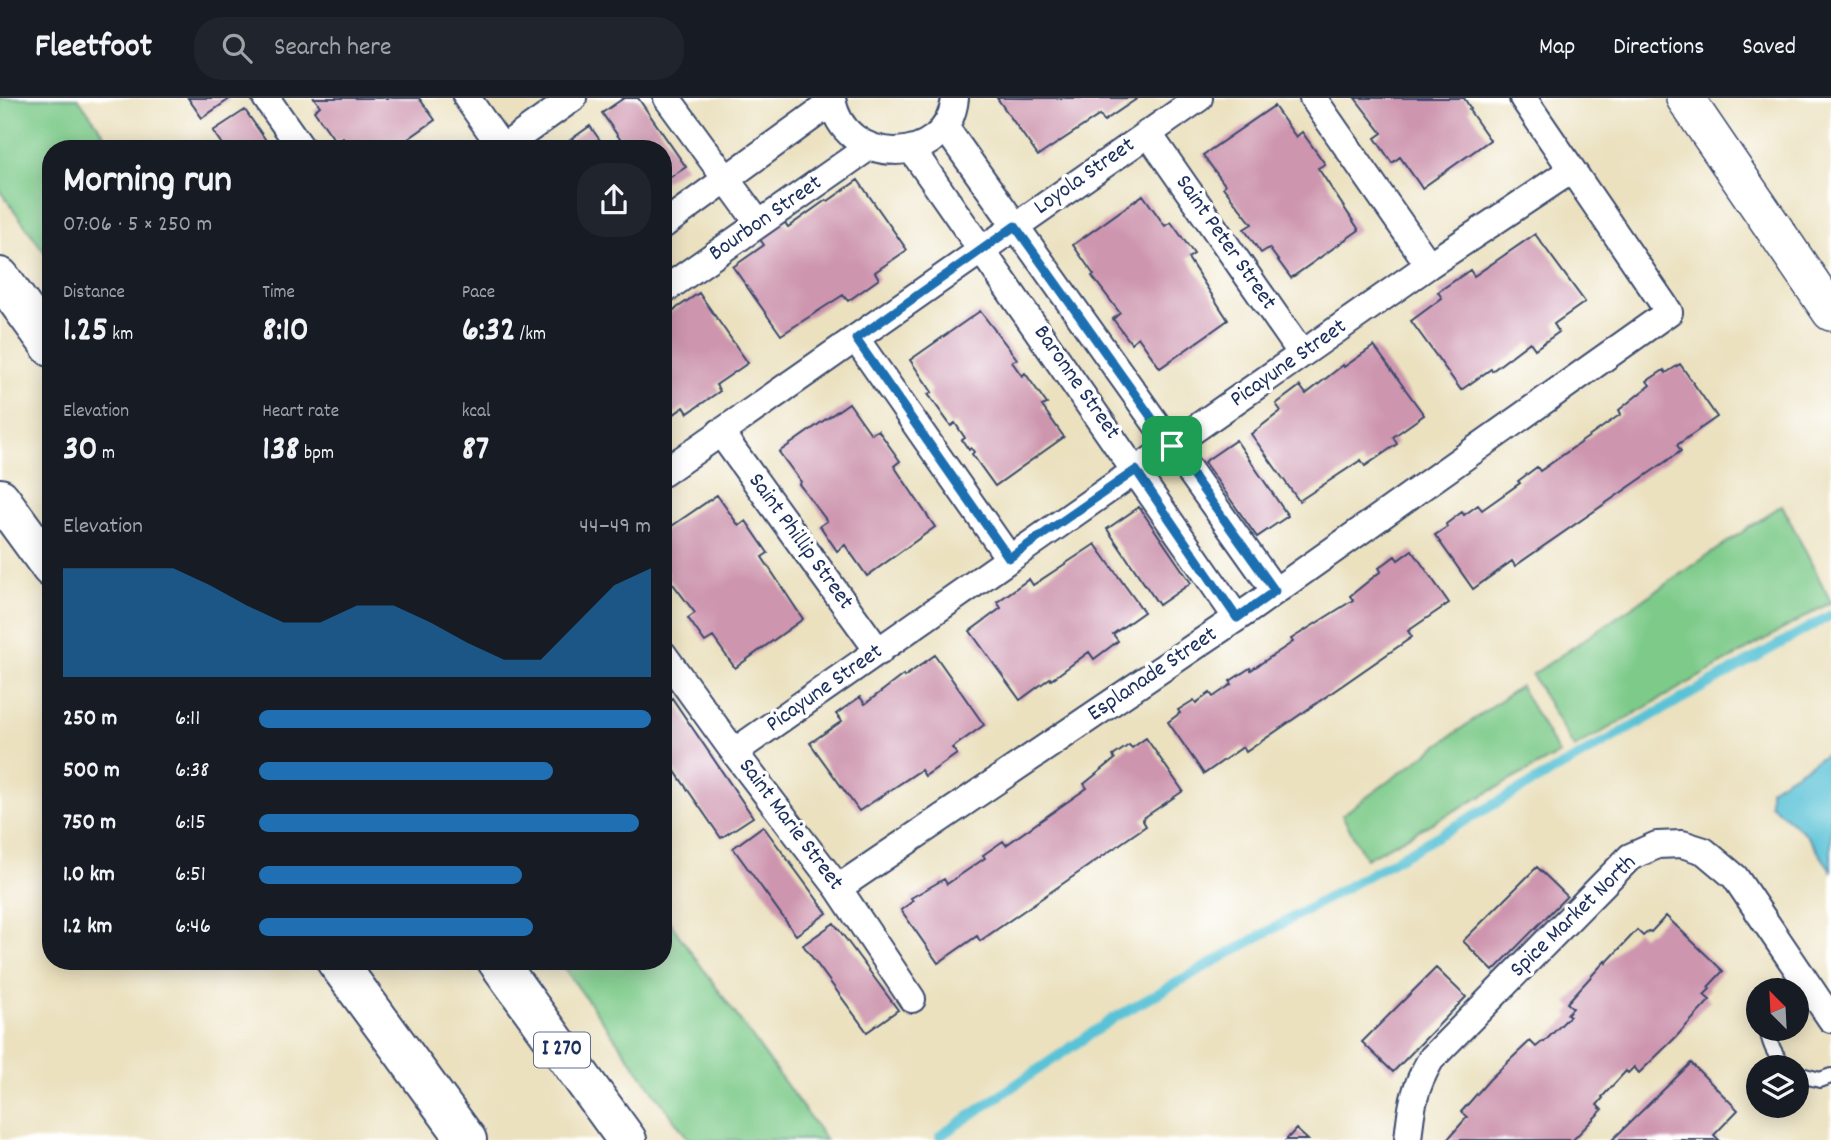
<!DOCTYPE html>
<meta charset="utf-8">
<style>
body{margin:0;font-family:Dekko,sans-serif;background:#20242c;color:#f1f3f6;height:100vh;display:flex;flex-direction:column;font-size:26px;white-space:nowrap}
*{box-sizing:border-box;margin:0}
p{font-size:23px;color:#9ea1a6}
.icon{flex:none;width:38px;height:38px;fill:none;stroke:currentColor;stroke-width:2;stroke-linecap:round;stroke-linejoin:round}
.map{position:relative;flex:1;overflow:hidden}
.details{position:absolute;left:42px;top:42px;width:630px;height:830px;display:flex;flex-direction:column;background:#171b24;border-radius:28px;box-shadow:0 4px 18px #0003}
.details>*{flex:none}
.needle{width:46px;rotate:336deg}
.controls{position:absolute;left:1746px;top:880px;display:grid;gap:14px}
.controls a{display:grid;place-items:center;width:63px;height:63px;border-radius:50%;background:#171b24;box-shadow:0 4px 18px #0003;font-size:35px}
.pin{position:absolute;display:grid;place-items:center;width:60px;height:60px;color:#fff;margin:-30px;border-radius:14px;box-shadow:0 4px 10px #0006}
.round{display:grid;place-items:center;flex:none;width:74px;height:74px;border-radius:28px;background:#20242c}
.overview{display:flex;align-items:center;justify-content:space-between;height:119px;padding:0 21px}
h1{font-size:38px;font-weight:700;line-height:52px}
.figures{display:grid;grid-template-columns:repeat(3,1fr);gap:10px;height:119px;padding:7px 21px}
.figures div{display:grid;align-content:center}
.figures b{font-size:35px;font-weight:700}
.figures small{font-size:19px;font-weight:400}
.figures p{font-size:19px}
.chart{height:196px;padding:14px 21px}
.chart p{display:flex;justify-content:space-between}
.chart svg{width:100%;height:126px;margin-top:7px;fill:#1f6fb2;opacity:.7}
ul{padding:0 21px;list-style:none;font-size:23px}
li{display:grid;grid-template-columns:112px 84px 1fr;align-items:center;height:52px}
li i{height:18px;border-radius:9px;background:#1f6fb2}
header{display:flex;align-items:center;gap:42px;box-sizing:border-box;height:98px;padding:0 35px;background:#171b24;border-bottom:2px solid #363941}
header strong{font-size:33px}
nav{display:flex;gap:38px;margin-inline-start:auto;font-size:24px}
.search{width:490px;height:63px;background:#20242c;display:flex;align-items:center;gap:18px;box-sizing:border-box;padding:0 24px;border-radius:28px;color:#9ea1a6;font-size:26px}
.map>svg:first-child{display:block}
.green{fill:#7dca89;stroke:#4c7c74;stroke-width:2}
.water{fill:#5ac2d6;stroke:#3a789a;stroke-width:2}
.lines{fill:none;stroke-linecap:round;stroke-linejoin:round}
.stream{stroke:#5ac2d6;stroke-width:10}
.building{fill:#cd95ae}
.service-casing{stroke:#3a4a6d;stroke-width:18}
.minor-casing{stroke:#3a4a6d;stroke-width:30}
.secondary-casing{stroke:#3a4a6d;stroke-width:40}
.motorway-casing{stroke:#3a4a6d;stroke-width:42}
.service{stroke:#fff;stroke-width:14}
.minor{stroke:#fff;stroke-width:26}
.secondary{stroke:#fff;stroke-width:37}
.motorway{stroke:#fff;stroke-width:38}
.route-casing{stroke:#fff;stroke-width:14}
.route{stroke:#1f6fb2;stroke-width:9}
.labels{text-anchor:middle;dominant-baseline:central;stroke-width:7;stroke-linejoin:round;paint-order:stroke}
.shield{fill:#fff;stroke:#5f6d8e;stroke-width:2}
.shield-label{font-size:21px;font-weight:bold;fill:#1b2f5e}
.street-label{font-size:23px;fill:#1b2f5e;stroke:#fff}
</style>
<header>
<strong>Fleetfoot</strong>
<div class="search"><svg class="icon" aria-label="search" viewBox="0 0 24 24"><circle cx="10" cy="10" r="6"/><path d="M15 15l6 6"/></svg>Search here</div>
<nav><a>Map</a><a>Directions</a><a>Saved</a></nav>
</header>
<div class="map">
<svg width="1831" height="1042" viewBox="0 0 1831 1042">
<rect width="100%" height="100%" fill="#fff"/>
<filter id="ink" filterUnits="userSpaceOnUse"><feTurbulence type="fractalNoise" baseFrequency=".0143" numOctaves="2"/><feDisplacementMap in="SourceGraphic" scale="14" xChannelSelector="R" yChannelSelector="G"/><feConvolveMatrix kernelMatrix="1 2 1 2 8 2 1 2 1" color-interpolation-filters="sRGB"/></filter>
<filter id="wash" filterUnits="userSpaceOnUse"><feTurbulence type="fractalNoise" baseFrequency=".00686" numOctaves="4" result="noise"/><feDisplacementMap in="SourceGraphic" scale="28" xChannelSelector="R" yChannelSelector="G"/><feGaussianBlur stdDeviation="1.57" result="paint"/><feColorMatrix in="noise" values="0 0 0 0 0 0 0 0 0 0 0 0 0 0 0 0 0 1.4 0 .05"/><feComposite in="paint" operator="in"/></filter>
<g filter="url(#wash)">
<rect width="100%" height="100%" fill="#ebe1bf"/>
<path class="green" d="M0 0H78L115 51H51V163L0 93Z
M1782 407 1831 504 1574 650 1532 577Z
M1520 588 1559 656 1366 761 1342 717Z
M663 815 826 1042H689L559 863H663Z"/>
<path class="water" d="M1831 653V772L1805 735 1770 706V691Z"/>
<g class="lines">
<path class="stream" d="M940 1038 1114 920 1831 517"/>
</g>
<g id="blocks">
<path class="building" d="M188 0H231L202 20Z
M314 0H419L435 22 394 51H350L343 40 336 44 314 13 320 8Z
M624 0H638L686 69 663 84V51H627L602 15Z
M997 0H1138L1104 23 1100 17 1038 58Z
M1355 0H1464L1471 11 1469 12 1490 42 1422 90 1400 59 1392 65 1375 40 1382 35Z
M1274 8 1296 39 1302 34 1325 66 1318 70 1359 132 1291 180 1269 150 1261 155 1244 131 1252 126 1223 89 1225 87 1203 57Z
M245 12 272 51H225L213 33Z
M590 28 606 51H551L556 47 559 50Z
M858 82 907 152 875 174 879 181 848 203 843 197 781 237 733 169 764 147 759 140 783 122 788 129 826 102 828 103Z
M1143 97 1165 128 1171 124 1194 156 1188 160 1228 222 1160 270 1138 239 1131 245 1113 221 1120 215 1092 178 1094 177 1073 147Z
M1535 136 1585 204 1554 226 1559 234 1535 251 1530 244 1492 273 1491 271 1461 292 1411 223 1442 200 1438 194 1470 172 1474 178Z
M699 195 748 265 716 287 720 293 688 315 684 309 663 324V217L667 214 668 216Z
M980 213 1017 261 1012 264 1022 278 1025 275 1047 306 1042 308 1064 339 995 388 972 356 974 354 971 350 969 352 962 342 965 340 955 325 951 328 928 296 932 294 910 262Z
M1374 248 1424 317 1393 339 1397 346 1365 368 1361 362 1299 403 1251 336 1281 313 1276 306 1300 288 1306 296 1343 267 1344 269Z
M1680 266 1717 319 1677 347 1681 353 1515 468 1512 463 1473 491 1435 437 1447 429 1446 426 1462 414 1464 417 1478 407 1482 412 1520 385 1518 383 1537 369 1540 373 1621 316 1619 312 1650 287 1647 283 1664 272 1666 275Z
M849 305 871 336 878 332 900 363 894 368 935 429 867 478 845 447 837 453 820 428 827 423 799 386 801 384 779 354Z
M1236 342 1288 418 1257 439 1204 364Z
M717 397 739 428 746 423 768 455 762 459 803 521 735 570 713 539 705 544 688 520 695 515 667 478 669 476 663 468V434Z
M1139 409 1191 485 1159 507 1107 431Z
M1095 446 1144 514 1113 536 1118 543 1094 561 1089 554 1051 582 1050 580 1020 602 970 533 1001 510 997 504 1029 481 1033 487Z
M1412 452 1449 505 1408 533 1412 539 1246 654 1243 649 1204 676 1168 624 1180 615 1178 612 1194 602 1196 605 1210 595 1213 599 1232 586 1230 583 1250 570 1251 572 1293 544 1291 541 1353 502 1350 498 1381 473 1379 470 1395 458 1398 462Z
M935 557 984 627 952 650 957 656 925 678 921 672 859 713 810 645 842 623 836 616 860 599 865 606 903 577 904 579Z
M672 600 753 719 721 740 663 656V606Z
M1146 640 1183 693 1142 721 1146 728 980 843 977 838 938 865 901 812 913 803 911 800 944 781 947 786 985 760 983 757 1003 743 1006 747 1087 690 1084 686 1115 661 1113 658 1129 647 1132 650Z
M763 728 827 815 796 837 733 750Z
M1537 769 1567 798 1493 873 1463 843Z
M1666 818 1723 873 1708 889 1710 891 1704 897 1710 902 1674 941 1639 975 1634 969 1628 975 1626 973 1602 999 1603 1000 1597 1007 1602 1012 1573 1042H1447L1467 1019 1461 1014 1490 981 1530 943 1536 949 1543 943 1544 944 1570 918 1567 916 1573 910 1567 905 1605 863 1606 865 1637 832 1643 838 1649 833 1651 834Z
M834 825 898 912 867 934 803 847Z
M1436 870 1466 899 1393 974 1362 944Z
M1691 965 1738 1012 1714 1037 1719 1042H1612Z
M1296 1031 1308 1042H1286Z"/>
</g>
</g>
<g filter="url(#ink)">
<use href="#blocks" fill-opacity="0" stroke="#3a4a6d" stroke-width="2"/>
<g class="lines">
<g class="service-casing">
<path id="service" d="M1767 931C1770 947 1775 959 1788 970
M1797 976 1820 982 1831 978"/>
</g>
<g class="minor-casing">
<path id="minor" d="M266 0 302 51
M467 0 502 50
M667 0 759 126
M832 0C842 70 948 71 955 0
M1313 0 1429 167
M945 29 1275 493
M1148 35 1302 256
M501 51 573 0
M912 52 1237 520
M663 127 832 4
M663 193 869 49
M856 241 1009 460
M720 334 879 554
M663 375 1199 0
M663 556 734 654 838 790 912 901
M734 654 1429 167 1570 73
M838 790 1253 509 1669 214 1523 0
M1408 1042C1411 1009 1414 990 1431 961L1630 759 1657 747 1682 746 1704 753 1735 779 1831 921"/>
</g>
<g class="secondary-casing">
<path id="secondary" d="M1685 0 1831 214"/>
</g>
<g class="motorway-casing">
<path id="motorway" d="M0 179 51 249
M0 400 51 470
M336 863 467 1042
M497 863 627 1042"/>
</g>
<use href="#service" class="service"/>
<use href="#minor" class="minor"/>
<use href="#secondary" class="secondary"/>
<use href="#motorway" class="motorway"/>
</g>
</g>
<g class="lines" filter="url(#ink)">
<g class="route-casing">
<path id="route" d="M1015 128 1275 493 1237 520 1136 372 1009 460 856 241Z"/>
</g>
<use href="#route" class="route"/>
</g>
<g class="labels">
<rect class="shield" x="534" y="934.5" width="56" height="35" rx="5"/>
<g class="shield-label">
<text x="562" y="952">I 270</text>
</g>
<g class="street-label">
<text transform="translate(1085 79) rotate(-35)">Loyola Street</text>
<text transform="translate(766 121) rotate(-35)">Bourbon Street</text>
<text transform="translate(1225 145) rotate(55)">Saint Peter Street</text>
<text transform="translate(1289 266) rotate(-35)">Picayune Street</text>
<text transform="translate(1076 285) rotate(55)">Baronne Street</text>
<text transform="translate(800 444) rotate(54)">Saint Phillip Street</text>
<text transform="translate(1153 577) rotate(-34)">Esplanade Street</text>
<text transform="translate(825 591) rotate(-35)">Picayune Street</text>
<text transform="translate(790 727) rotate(53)">Saint Marie Street</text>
<text transform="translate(1574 819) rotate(-44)">Spice Market North</text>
</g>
</g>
</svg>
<div class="controls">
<a><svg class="needle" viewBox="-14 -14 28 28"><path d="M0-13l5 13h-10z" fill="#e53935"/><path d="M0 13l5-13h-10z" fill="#9ea1a6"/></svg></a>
<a><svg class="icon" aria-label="layers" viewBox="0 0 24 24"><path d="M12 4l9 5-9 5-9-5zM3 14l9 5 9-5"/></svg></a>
</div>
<div class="pin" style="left:1172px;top:348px;background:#1e9e55"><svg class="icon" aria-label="arrive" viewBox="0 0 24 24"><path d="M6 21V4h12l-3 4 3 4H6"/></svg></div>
<section class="details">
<div class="overview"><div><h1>Morning run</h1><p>07:06 · 5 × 250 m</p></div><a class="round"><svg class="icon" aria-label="share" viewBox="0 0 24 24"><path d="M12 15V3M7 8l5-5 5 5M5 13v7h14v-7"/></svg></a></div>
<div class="figures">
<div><p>Distance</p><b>1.25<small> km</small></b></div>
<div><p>Time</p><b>8:10</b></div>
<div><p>Pace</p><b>6:32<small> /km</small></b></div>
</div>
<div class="figures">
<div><p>Elevation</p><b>30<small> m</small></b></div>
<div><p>Heart rate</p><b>138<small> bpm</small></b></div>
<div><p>kcal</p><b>87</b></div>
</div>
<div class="chart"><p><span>Elevation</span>44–49 m</p>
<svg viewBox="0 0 160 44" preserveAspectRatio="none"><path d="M0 44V6L10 6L20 6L30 6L40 12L50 19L60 25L70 25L80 19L90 19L100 25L110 32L120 38L130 38L140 25L150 12L160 6V44z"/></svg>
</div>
<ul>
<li><b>250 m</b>6:11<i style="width:100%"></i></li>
<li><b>500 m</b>6:38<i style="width:75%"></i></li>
<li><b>750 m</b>6:15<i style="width:97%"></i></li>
<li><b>1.0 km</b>6:51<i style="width:67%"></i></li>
<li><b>1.2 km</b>6:46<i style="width:70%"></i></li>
</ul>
</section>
</div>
